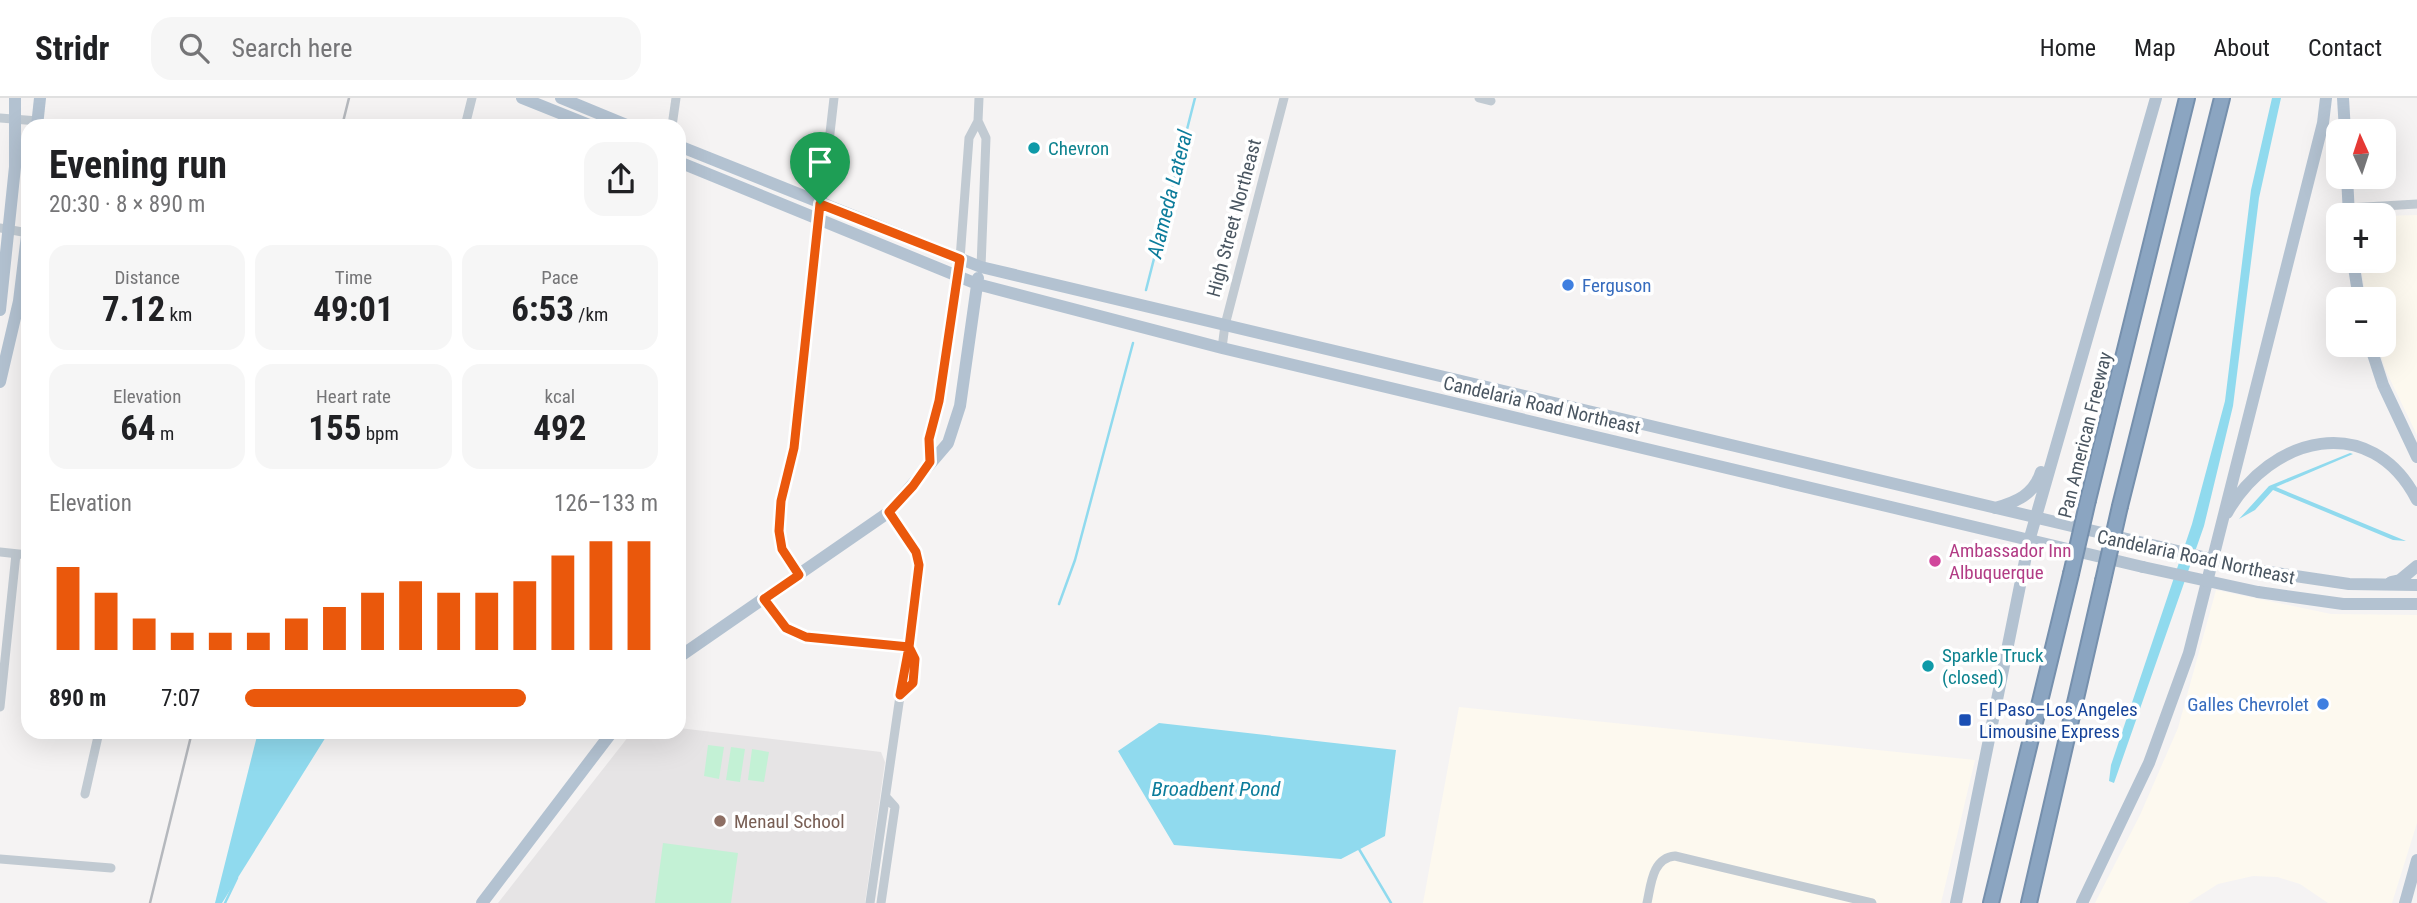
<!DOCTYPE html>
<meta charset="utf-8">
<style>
body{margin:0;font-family:"Roboto Condensed",sans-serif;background:#f6f6f6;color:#202124;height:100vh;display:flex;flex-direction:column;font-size:26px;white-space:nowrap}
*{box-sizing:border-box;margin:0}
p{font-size:23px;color:#757577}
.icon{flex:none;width:38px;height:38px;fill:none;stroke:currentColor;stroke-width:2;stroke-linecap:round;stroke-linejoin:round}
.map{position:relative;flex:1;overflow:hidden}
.drawer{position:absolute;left:21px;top:21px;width:665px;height:620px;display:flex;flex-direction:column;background:#fff;border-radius:21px;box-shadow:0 7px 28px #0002}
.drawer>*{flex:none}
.needle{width:46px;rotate:357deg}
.buttons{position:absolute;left:2326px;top:21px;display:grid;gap:14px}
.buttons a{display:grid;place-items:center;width:70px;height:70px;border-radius:14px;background:#fff;box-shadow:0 7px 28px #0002;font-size:35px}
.pin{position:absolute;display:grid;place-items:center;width:60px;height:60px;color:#fff;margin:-72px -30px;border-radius:50% 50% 50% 0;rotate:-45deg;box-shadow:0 0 7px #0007}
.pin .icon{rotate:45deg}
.round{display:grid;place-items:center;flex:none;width:74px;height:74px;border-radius:21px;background:#f6f6f6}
.overview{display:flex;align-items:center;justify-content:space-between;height:119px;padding:0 28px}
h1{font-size:38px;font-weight:700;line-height:52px}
.figures{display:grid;grid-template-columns:repeat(3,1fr);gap:10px;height:119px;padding:7px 28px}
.figures div{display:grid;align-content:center;border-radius:18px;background:#f6f6f6;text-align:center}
.figures b{font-size:35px;font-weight:700}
.figures small{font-size:19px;font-weight:400}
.figures p{font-size:19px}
.chart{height:196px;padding:14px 28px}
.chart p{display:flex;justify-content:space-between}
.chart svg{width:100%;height:126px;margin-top:7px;stroke:#ea580c;stroke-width:6}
ul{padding:0 28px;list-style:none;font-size:23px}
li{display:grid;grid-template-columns:112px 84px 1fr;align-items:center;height:52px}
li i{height:18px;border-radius:9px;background:#ea580c}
header{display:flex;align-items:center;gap:42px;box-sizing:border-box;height:98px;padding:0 35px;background:#fff;border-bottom:2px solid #e0e0e0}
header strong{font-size:33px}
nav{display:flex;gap:38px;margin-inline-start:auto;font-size:24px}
.search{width:490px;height:63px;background:#f6f6f6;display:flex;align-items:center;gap:18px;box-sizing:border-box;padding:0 24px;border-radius:21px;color:#757577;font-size:26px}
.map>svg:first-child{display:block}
.commercial{fill:#fdf9ef}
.education{fill:#e6e4e5}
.green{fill:#c3f1d5}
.water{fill:#90daee}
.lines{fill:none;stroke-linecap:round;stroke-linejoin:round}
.stream{stroke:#90daee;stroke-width:2.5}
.highway-casing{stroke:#7690ad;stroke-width:18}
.minor{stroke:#c1cad2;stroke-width:9}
.major{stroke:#b3c2d1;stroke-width:12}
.highway{stroke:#8ba5c1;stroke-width:14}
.rail{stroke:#b5b8bd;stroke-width:2.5}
.highway-bridge-casing{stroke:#7690ad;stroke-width:18;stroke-linecap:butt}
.major-bridge{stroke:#b3c2d1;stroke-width:12}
.highway-bridge{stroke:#8ba5c1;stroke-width:14}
.route-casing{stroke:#fff;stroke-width:14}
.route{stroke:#ea580c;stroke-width:9}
.culture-dot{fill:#0f9aa8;stroke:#fff;stroke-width:2.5}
.shop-dot{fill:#3f7fe0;stroke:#fff;stroke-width:2.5}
.hotel-dot{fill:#d1479c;stroke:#fff;stroke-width:2.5}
.transit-dot{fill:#1a4fb4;stroke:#fff;stroke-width:2.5}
.education-dot{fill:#8d6e63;stroke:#fff;stroke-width:2.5}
.labels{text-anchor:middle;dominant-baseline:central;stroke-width:7;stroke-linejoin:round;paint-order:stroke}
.culture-label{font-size:19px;fill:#0d838f;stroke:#fff;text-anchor:start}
.street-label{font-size:19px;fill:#4a5661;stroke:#fff}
.shop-label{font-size:19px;fill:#366cbe;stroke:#fff;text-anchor:start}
.hotel-label{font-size:19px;fill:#b23c85;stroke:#fff;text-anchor:start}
.transit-label{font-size:19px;fill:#164399;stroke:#fff;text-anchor:start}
.education-label{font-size:19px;fill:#785e54;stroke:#fff;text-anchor:start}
.water-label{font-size:21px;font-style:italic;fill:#0c7c9b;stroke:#fff}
</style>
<header>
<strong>Stridr</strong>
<div class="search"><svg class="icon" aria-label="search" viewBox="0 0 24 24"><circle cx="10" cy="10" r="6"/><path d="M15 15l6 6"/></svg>Search here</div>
<nav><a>Home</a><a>Map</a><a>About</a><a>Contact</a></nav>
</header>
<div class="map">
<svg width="2417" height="805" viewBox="0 0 2417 805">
<rect width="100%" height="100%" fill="#f5f3f3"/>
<path class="commercial" d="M2417 117V337L2385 271 2378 247H2384V201H2366L2360 163H2384V118Z
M2216 492 2331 516 2417 517V725L2392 805H2328L2300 786 2277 779 2253 778 2218 786 2188 805H2095L2140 717 2178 630Z
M1459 609 1975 662 1941 805H1423Z"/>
<path class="education" d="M679 630 881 654 885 664 865 805H498L632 634H679Z"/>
<path class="green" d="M708 647 724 649 719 681 704 678Z
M731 649 745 651 740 684 726 682Z
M752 651 769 654 764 684 748 682Z
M663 745 738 755 731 805H655Z"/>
<path class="water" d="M2272 0H2281L2259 100 2233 308 2204 428 2114 685 2109 683 2111 667 2192 426 2225 303 2251 92Z
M2350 355 2353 356 2276 389 2406 443 2393 442 2273 392 2255 412 2239 421 2269 388Z
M1159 625 1396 652 1385 738 1341 761 1174 747 1118 653Z
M258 634H329L222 805H215Z"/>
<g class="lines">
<path class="stream" d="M1146 192 1195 0
M1059 506 1075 462 1133 245
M1359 751 1391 805
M225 805 237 780"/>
<g class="highway-casing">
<path id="highway" d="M2088 402 2187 0
M2120 408 2222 0
M1991 805 2071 476
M2029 805 2103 483"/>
</g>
<path class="minor" d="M979 0 978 23 986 40 981 169
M1479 0 1491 3
M0 20 38 23
M465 28 472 0
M672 28 676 0
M2348 110 2417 106
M0 130 28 135
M960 161 969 40 978 23
M1222 250 1225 227 1284 0
M0 454 28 457
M799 477 782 451 779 433 781 403 794 350 834 0
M764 501 786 530 806 539 909 549
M900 597 913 585 915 561 909 549
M0 609 16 456
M85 696 99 634
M0 761 111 770
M870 805 919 467 916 454 889 414
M881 805 895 709 886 699
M1647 805C1651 787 1652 760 1675 758L1872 805"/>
<path class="major" d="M522 0 592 28
M561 0 629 28
M2343 0 2345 33
M37 28 40 0
M679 48 981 169 2148 446
M679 64 977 186 1222 250 2143 469
M2347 79 2349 117
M2353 163 2359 201
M0 212 15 69V0
M2370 247 2383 287 2417 359
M0 284 19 203 28 129
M930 364 929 341 939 303 958 171
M1995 410C2016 404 2034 397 2041 374
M2227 415C2270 338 2371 312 2417 402
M2262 473 2349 486 2417 487
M2391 484 2400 482 2417 468
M2258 494 2343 506H2417
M679 559 889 414 948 345 960 308 978 180
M482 805 612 634
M1956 805 2029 443 2156 0
M2082 805 2149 665 2189 555 2323 25 2326 0
M2405 805 2417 762"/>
<use href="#highway" class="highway"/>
<path class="rail" d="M342 28 349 0
M150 805 192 634"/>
<g class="highway-bridge-casing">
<path id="highway-bridge" d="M2071 476 2088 402
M2103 483 2120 408"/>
</g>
<path class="major-bridge" d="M2148 446 2262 473
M2143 469 2258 494"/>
<use href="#highway-bridge" class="highway-bridge"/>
</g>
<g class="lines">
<g class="route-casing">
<path id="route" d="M820 106 794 350 781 403 779 433 782 451 799 477 764 501 786 530 806 539 909 549 900 597 913 585 915 561 909 549 919 467 916 454 889 414 913 388 930 364 929 341 939 303 960 161 820 106"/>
</g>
<use href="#route" class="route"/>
</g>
<g class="culture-dot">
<circle cx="1034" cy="50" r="7"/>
<circle cx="1928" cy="568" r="7"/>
</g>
<g class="shop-dot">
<circle cx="1568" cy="187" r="7"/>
<circle cx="2323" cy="606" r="7"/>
</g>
<circle class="hotel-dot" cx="1935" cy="463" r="7"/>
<rect class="transit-dot" x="1958" y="615" width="14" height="14" rx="3.5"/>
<circle class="education-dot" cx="720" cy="723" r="7"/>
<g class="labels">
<g class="culture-label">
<text x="1048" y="50">Chevron</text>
<text x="1942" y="557">Sparkle Truck<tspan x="1942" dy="22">(closed)</tspan></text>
</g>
<g class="street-label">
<text transform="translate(1234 120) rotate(-75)">High Street Northeast</text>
<text transform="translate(1542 307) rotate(13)">Candelaria Road Northeast</text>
<text transform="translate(2085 337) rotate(-76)">Pan American Freeway</text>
<text transform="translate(2196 459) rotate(12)">Candelaria Road Northeast</text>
</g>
<g class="shop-label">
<text x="1582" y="187">Ferguson</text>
<text x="2309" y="606" text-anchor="end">Galles Chevrolet</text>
</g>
<g class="hotel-label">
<text x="1949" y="452">Ambassador Inn<tspan x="1949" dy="22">Albuquerque</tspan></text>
</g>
<g class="transit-label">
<text x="1979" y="611">El Paso–Los Angeles<tspan x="1979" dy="22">Limousine Express</tspan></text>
</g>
<g class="education-label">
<text x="734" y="723">Menaul School</text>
</g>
<g class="water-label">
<text transform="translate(1170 96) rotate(-76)">Alameda Lateral</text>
<text x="1216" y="691">Broadbent Pond</text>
</g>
</g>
</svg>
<div class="buttons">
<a><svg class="needle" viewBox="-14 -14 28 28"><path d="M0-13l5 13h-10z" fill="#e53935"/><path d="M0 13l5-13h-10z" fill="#757577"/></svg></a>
<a>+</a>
<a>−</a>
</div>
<div class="pin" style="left:820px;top:106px;background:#1e9e55"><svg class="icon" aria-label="arrive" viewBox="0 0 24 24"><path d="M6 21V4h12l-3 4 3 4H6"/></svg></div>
<section class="drawer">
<div class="overview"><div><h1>Evening run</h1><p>20:30 · 8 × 890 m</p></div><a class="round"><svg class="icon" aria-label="share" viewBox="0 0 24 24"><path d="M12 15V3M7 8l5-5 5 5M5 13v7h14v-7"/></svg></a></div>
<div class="figures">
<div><p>Distance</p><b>7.12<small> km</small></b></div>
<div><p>Time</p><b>49:01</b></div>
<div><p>Pace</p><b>6:53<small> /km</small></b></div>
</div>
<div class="figures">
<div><p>Elevation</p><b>64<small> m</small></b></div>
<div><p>Heart rate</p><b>155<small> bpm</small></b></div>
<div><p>kcal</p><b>492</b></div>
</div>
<div class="chart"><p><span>Elevation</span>126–133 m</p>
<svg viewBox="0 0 160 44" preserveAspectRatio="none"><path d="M5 44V15M15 44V24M25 44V33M35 44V38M45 44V38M55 44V38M65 44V33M75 44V29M85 44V24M95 44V20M105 44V24M115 44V24M125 44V20M135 44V11M145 44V6M155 44V6"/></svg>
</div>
<ul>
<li><b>890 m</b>7:07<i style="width:68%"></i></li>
</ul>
</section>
</div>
